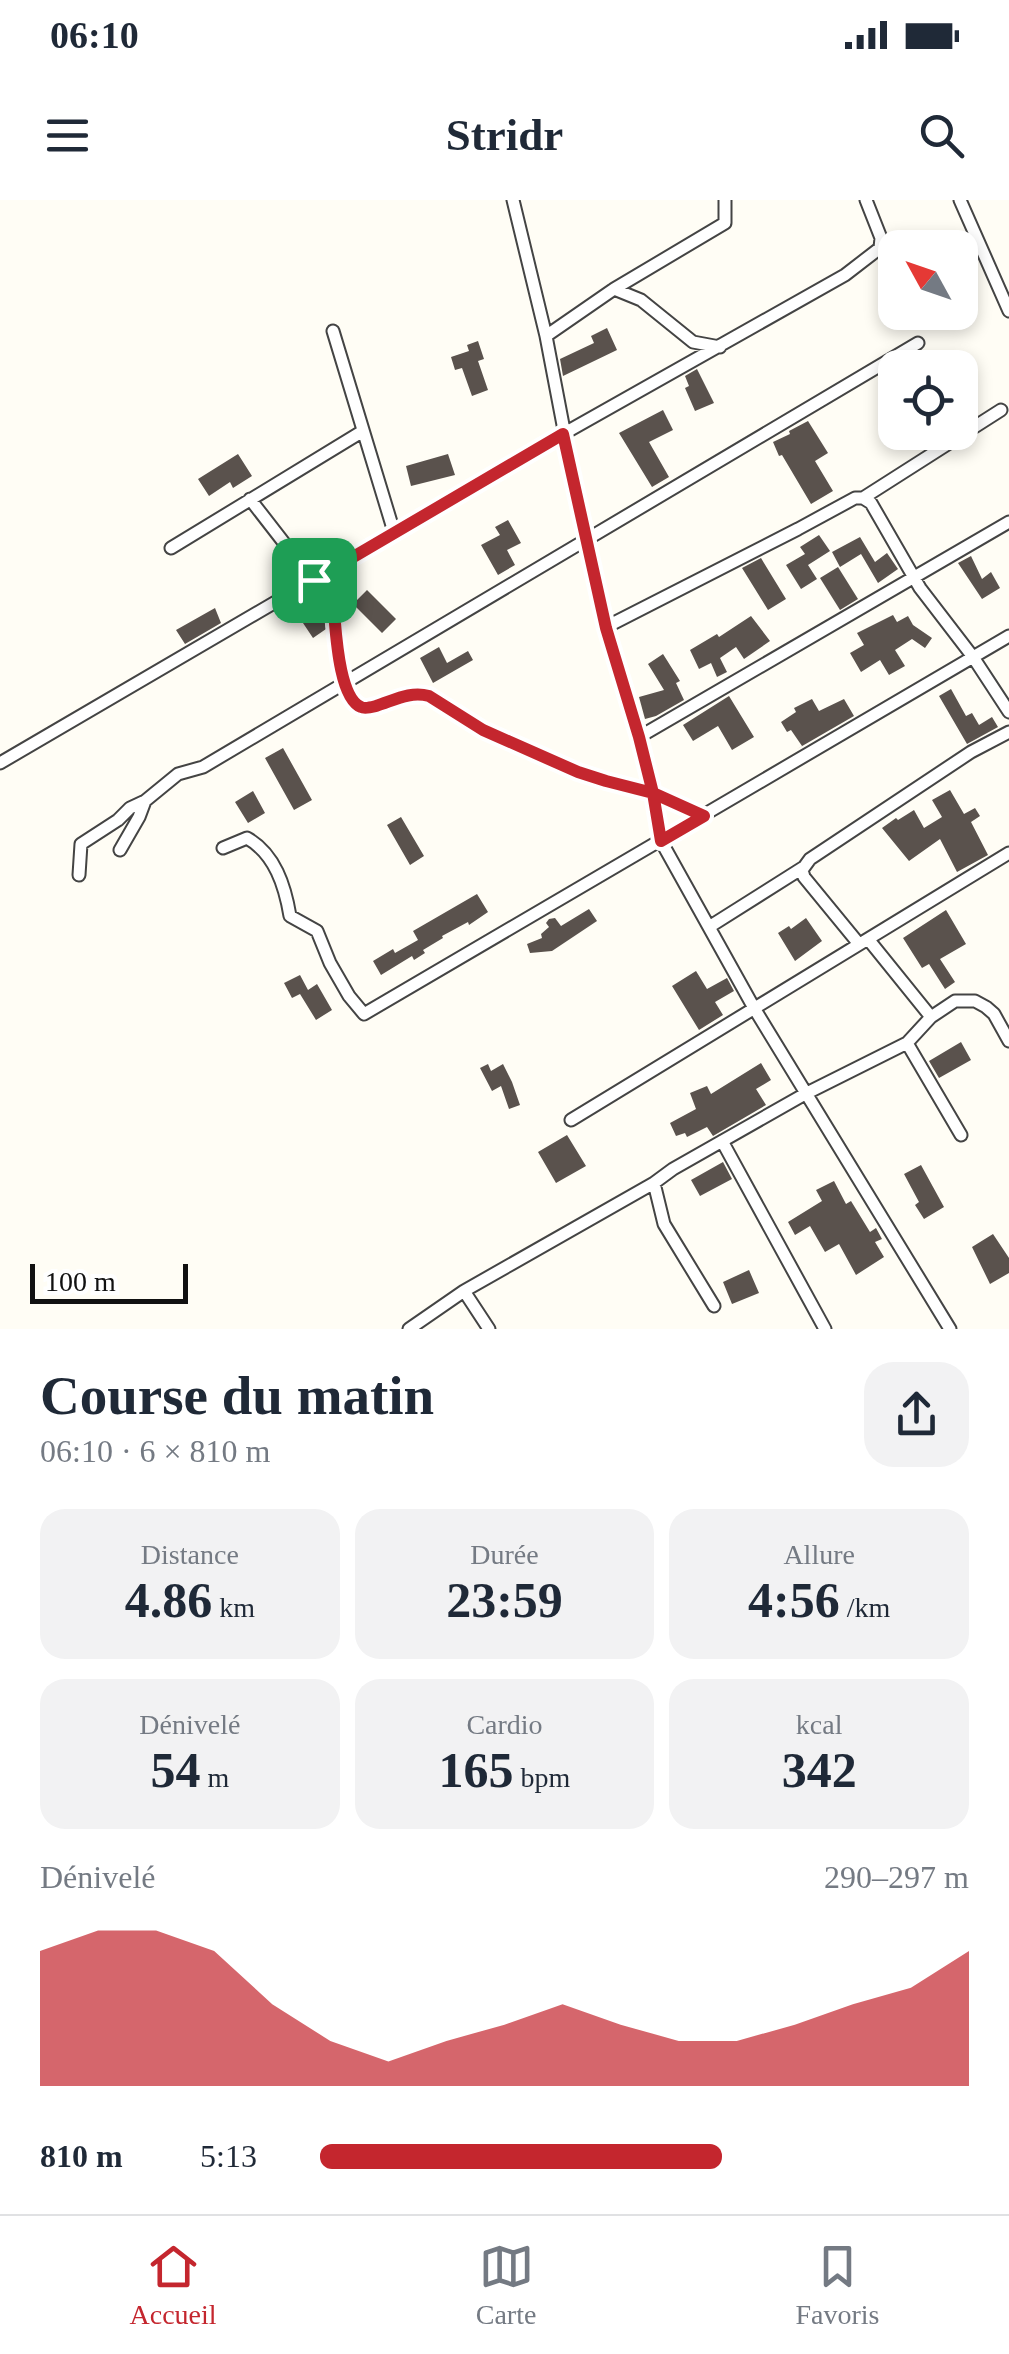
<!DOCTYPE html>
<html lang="fr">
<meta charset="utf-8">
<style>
body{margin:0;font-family:Georgia,serif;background:#f2f2f3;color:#1f2937;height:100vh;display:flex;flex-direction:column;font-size:38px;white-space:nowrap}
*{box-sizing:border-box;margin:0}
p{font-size:32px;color:#747a83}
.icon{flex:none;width:55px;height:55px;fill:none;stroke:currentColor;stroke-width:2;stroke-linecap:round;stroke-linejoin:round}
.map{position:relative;height:1129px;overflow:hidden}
.panel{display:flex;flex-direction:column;background:#fff;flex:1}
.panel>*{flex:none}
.needle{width:65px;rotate:310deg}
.controls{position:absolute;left:878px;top:30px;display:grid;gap:20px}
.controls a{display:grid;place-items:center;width:100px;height:100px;border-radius:20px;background:#fff;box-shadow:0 5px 15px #0003;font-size:50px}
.scale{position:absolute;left:30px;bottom:25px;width:158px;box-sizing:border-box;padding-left:10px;border:5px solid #111;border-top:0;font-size:28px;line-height:35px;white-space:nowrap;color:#111;-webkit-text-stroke:8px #fff;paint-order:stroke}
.pin{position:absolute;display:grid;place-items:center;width:85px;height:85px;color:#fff;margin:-42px;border-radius:20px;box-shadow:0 5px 15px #0006}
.round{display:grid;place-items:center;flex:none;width:105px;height:105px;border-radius:30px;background:#f2f2f3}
.headline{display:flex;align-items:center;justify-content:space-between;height:170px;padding:0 40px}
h1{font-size:55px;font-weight:800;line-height:75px}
.stats{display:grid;grid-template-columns:repeat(3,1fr);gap:15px;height:170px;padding:10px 40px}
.stats div{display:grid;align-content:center;border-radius:25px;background:#f2f2f3;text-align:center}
.stats b{font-size:50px;font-weight:800}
.stats small{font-size:28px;font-weight:400}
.stats p{font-size:28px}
.chart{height:280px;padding:20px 40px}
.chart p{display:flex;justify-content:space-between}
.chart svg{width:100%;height:180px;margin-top:10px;fill:#c4262e;opacity:.7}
ul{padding:0 40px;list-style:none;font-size:32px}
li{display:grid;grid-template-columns:160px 120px 1fr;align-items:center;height:75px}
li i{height:25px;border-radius:12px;background:#c4262e}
.status{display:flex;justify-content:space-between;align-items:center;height:70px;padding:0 50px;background:#fff;direction:ltr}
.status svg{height:28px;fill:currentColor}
header{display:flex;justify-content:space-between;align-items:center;height:130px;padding:0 40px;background:#fff;font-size:45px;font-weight:800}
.tab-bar{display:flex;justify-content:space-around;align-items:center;height:140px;border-top:2px solid #e0e1e3;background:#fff;font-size:28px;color:#747a83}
.tab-bar a{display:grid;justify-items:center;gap:5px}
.tab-bar .active{color:#c4262e}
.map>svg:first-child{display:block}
.building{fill:#5a524d}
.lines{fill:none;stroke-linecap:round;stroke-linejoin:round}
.minor-casing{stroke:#444;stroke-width:15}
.minor{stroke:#fff;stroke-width:11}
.route-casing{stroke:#fff;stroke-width:20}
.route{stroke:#c4262e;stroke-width:12}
</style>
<div class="status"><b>06:10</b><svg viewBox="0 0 49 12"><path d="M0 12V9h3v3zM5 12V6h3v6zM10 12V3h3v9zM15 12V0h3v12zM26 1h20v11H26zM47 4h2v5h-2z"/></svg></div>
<header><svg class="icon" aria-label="menu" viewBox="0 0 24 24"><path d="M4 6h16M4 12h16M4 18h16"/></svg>Stridr<svg class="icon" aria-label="search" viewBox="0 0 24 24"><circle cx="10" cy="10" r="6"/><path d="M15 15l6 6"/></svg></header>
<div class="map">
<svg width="1009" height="1129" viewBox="0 0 1009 1129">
<rect width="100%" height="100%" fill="#fffdf5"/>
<path class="building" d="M607 128 617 150 563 176 560 159 594 143 591 136Z
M478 141 484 159 478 161 488 190 472 196 462 168 455 170 451 157 469 151 467 145Z
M697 169 714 203 695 211 685 188 689 186 685 176Z
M663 210 673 230 649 242 669 277 652 287 619 233Z
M808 221 828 253 815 261 833 291 811 304 782 255 779 256 773 242 790 234 789 231Z
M238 254 252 276 233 288 230 282 209 296 198 279Z
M448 254 455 275 411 286 406 266Z
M508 320 521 343 507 350 515 365 498 375 481 345 500 335 495 327Z
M819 335 830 351 808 365 817 379 801 389 786 365 805 354 800 347Z
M860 337 875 362 887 353 898 369 878 383 861 354 840 367 832 352Z
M971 356 982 379 991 372 1000 388 982 399 958 363Z
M761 358 786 399 768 410 742 368Z
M838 367 858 399 840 410 820 378Z
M367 390 396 419 382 433 353 404Z
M311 392 322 407 326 429 313 438 291 405Z
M215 408 221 423 185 444 176 430Z
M893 415 897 422 908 416 913 425 932 438 925 448 912 439 895 450 905 466 889 475 880 460 861 472 850 453 864 445 857 433Z
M751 416 770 441 744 459 736 447 720 458 727 472 717 477 711 463 699 469 690 450 717 434 719 437Z
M439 447 447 463 468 451 473 460 433 483 420 458Z
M663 454 680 481 676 483 684 500 656 516 645 519 639 497 664 490 648 464Z
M951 489 966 516 972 513 979 525 992 517 998 527 967 544 939 496Z
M729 496 754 537 732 550 718 526 693 541 683 525Z
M812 499 819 511 844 499 854 516 797 549 802 546 791 530 787 532 781 522 796 512 794 508Z
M283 548 312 600 294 610 265 558Z
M950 590 964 614 975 608 980 616 971 622 988 655 957 672 940 639 909 661 882 628 896 618 898 620 914 610 924 628 942 617 932 600Z
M253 591 265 613 248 623 235 602Z
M401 617 424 656 410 665 387 625Z
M477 694 488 712 469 725 468 722 442 736 443 738 423 750 425 753 414 760 412 756 381 775 373 761 393 749 395 753 418 740 413 731Z
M589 709 597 721 552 751 530 753 527 744 542 738 541 734 549 727 546 723 549 719 555 718 561 726Z
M946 710 966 744 940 759 955 782 945 789 929 764 922 768 903 738Z
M806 718 822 741 795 761 778 733 789 726 791 729Z
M696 771 707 789 727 778 734 791 715 802 723 815 699 830 672 786Z
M300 775 308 790 317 784 332 810 316 820 300 794 292 798 284 783Z
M961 842 971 860 939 878 929 861Z
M761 863 771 880 756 889 766 905 713 936 707 927 687 937 685 933 676 936 670 923 696 909 690 893 707 886 711 894Z
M488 864 491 871 503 864 512 882 520 905 509 909 501 886 492 891 480 868Z
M567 935 586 966 556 983 538 952Z
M723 962 732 979 700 996 691 980Z
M921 965 944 1007 924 1019 915 1005 919 1002 904 974Z
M834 981 846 1004 851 1001 870 1032 876 1028 882 1039 875 1042 884 1057 856 1075 839 1044 825 1052 810 1026 795 1035 788 1022 822 1001 816 990Z
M993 1034 1009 1058V1073L990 1084 972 1047Z
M749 1070 759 1093 732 1104 723 1082Z"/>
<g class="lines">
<g class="minor-casing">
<path id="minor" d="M513 0 546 136
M725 0V23L614 89 546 136 585 340 606 427 639 537 653 593 661 641 754 808 950 1129
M960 0 1009 111
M614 89 641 100 693 142 720 147
M333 131 394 332
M863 298 1001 210
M250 299 330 402 334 412C335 433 339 498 361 507 365 509 373 507 376 506 395 500 410 491 429 496L483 530 578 571 605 581 653 593 704 616
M171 348 363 231
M606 427 798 329 855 298H863L871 303 920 388 973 457 1009 512
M639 537 1009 322
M0 563 563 234 845 75 880 48 881 38 866 0
M223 648 247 638C275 654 285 686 290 716L317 731 330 763 349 796 364 814 1009 436
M120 650 139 617 145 601 178 574 203 567 918 143
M79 675 81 644 118 620 130 608 145 601
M709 727 804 667
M868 739 931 817
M859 744 804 677 802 670 810 659 971 552 1009 532
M907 843 961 935
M571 920 1009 653
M722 941 825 1129
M464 1091 489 1129
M714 1106 664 1024 654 983 673 969 805 894 907 843 931 817 955 801H975L986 807 994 814 1009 841
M409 1129 464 1091 654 983"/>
</g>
<use href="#minor" class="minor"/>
</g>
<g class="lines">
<g class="route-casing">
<path id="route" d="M314 380 330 402 334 412C336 433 339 498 361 507 365 509 372 507 376 506 395 500 410 491 429 496L483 530 578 572 606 581 653 593 661 641 704 616 653 593 639 537 606 428 563 234 314 380"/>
</g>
<use href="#route" class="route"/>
</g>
</svg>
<div class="controls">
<a><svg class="needle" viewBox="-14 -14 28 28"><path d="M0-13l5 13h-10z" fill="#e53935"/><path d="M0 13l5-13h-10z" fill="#747a83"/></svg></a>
<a><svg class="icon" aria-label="locate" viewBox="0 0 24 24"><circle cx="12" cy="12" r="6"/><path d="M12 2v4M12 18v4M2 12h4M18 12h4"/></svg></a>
</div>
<div class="scale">100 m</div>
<div class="pin" style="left:314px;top:380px;background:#1e9e55"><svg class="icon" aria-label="arrive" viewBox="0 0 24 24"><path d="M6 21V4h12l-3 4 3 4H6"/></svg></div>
</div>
<section class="panel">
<div class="headline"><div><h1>Course du matin</h1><p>06:10 · 6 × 810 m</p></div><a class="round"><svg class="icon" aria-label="share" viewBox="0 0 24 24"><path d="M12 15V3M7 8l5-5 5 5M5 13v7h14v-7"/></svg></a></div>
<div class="stats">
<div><p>Distance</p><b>4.86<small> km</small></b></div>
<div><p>Durée</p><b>23:59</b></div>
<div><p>Allure</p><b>4:56<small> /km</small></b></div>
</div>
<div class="stats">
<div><p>Dénivelé</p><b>54<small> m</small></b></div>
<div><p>Cardio</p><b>165<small> bpm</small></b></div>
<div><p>kcal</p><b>342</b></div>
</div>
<div class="chart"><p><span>Dénivelé</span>290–297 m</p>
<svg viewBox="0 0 160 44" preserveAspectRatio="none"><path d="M0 44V11L10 6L20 6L30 11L40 24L50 33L60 38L70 33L80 29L90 24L100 29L110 33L120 33L130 29L140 24L150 20L160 11V44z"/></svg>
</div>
<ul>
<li><b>810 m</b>5:13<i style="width:62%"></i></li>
</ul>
</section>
<nav class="tab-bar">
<a class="active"><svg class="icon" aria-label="home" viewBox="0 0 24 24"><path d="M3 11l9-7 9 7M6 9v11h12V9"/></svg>Accueil</a>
<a><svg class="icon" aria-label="map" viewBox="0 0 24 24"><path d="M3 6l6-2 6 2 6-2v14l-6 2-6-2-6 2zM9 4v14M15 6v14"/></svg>Carte</a>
<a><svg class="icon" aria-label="saved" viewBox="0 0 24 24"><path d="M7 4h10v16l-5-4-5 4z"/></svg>Favoris</a>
</nav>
